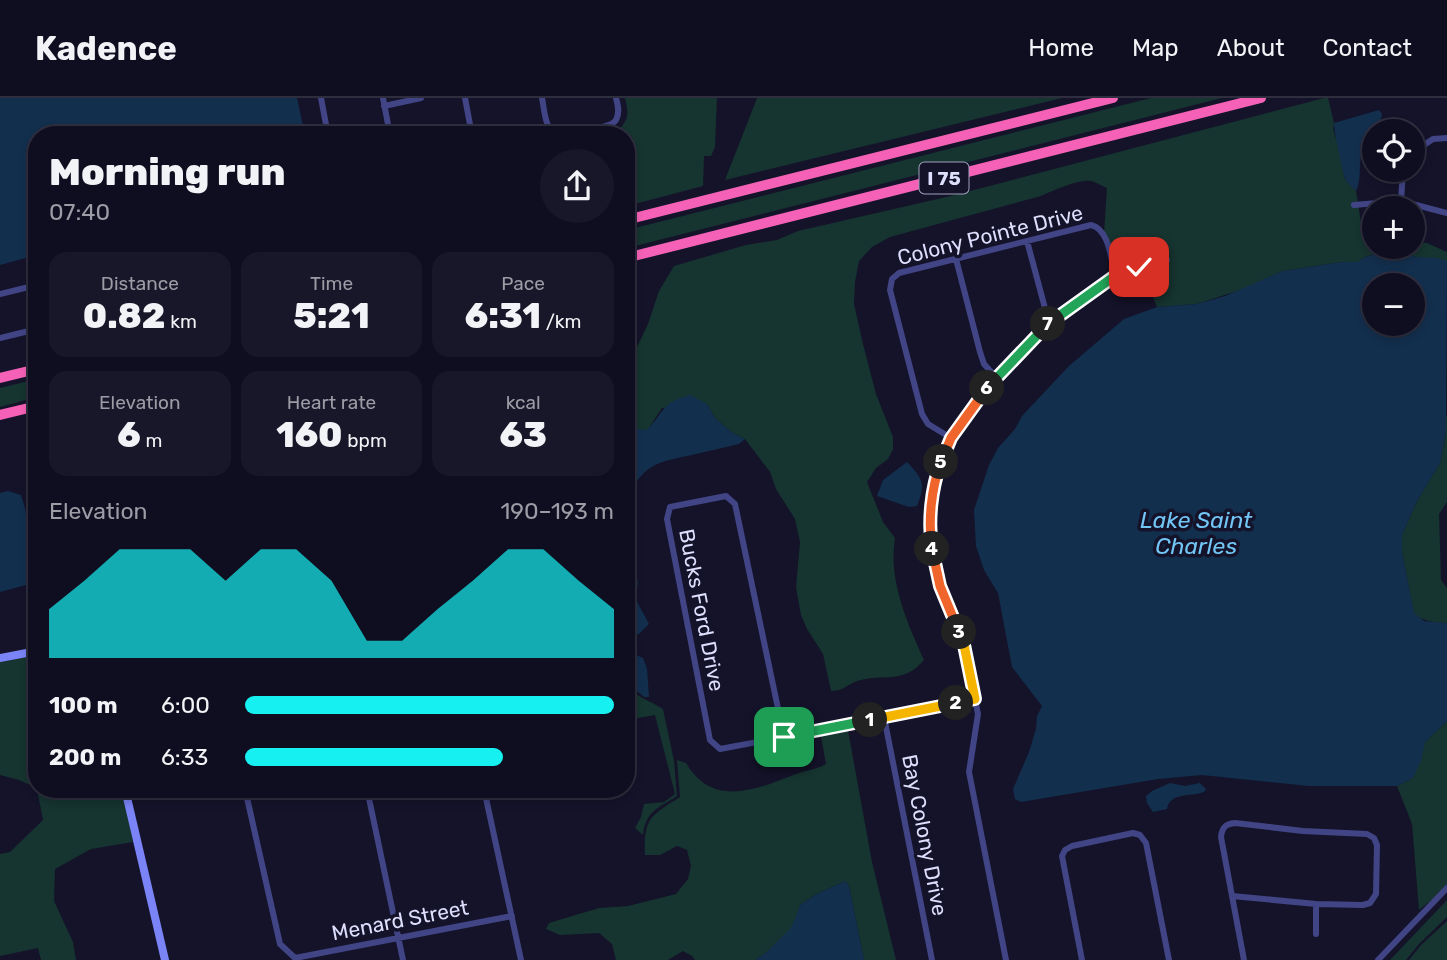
<!DOCTYPE html>
<meta charset="utf-8">
<style>
body{margin:0;font-family:Rubik,sans-serif;background:#181729;color:#f1f3f6;height:100vh;display:flex;flex-direction:column;font-size:26px;white-space:nowrap}
*{box-sizing:border-box;margin:0}
p{font-size:23px;color:#9b9ca5}
.icon{flex:none;width:38px;height:38px;fill:none;stroke:currentColor;stroke-width:2;stroke-linecap:round;stroke-linejoin:round}
.map{position:relative;flex:1;overflow:hidden}
.details{position:absolute;left:28px;top:28px;width:607px;height:672px;display:flex;flex-direction:column;background:#0f0e20;border-radius:28px;box-shadow:0 4px 10px #0003,0 0 0 2px #2f2e3e}
.details>*{flex:none}
.tools{position:absolute;left:1362px;top:21px;display:grid;gap:14px}
.tools a{display:grid;place-items:center;width:63px;height:63px;border-radius:50%;background:#0f0e20;box-shadow:0 4px 10px #0003,0 0 0 2px #2f2e3e;font-size:35px}
.pin{position:absolute;display:grid;place-items:center;width:60px;height:60px;color:#fff;margin:-30px;border-radius:14px;box-shadow:0 4px 10px #0006}
.km{position:absolute;width:35px;height:35px;margin:-18px;border-radius:50%;background:#222;color:#fff;font-size:19px;line-height:35px;text-align:center}
.round{display:grid;place-items:center;flex:none;width:74px;height:74px;border-radius:37px;background:#181729}
.headline{display:flex;align-items:center;justify-content:space-between;height:119px;padding:0 21px}
h1{font-size:38px;font-weight:800;line-height:52px}
.stats{display:grid;grid-template-columns:repeat(3,1fr);gap:10px;height:119px;padding:7px 21px}
.stats div{display:grid;align-content:center;border-radius:18px;background:#181729;text-align:center}
.stats b{font-size:35px;font-weight:800}
.stats small{font-size:19px;font-weight:400}
.stats p{font-size:19px}
.chart{height:196px;padding:14px 21px}
.chart p{display:flex;justify-content:space-between}
.chart svg{width:100%;height:126px;margin-top:7px;fill:#16f0f1;opacity:.7}
ul{padding:0 21px;list-style:none;font-size:23px}
li{display:grid;grid-template-columns:112px 84px 1fr;align-items:center;height:52px}
li i{height:18px;border-radius:9px;background:#16f0f1}
header{display:flex;align-items:center;gap:42px;box-sizing:border-box;height:98px;padding:0 35px;background:#0f0e20;border-bottom:2px solid #2f2e3e}
header strong{font-size:33px}
nav{display:flex;gap:38px;margin-inline-start:auto;font-size:24px}
.map>svg:first-child{display:block}
.green{fill:#163430}
.water{fill:#132f4e;fill-rule:evenodd}
.lines{fill:none;stroke-linecap:round;stroke-linejoin:round}
.street{stroke:#414586;stroke-width:6}
.secondary{stroke:#7b84f7;stroke-width:8}
.highway{stroke:#f561b6;stroke-width:10}
.split-1-casing{stroke:#fff;stroke-width:14}
.split-2-casing{stroke:#fff;stroke-width:14}
.split-3-casing{stroke:#fff;stroke-width:14}
.split-4-casing{stroke:#fff;stroke-width:14}
.split-5-casing{stroke:#fff;stroke-width:14}
.split-6-casing{stroke:#fff;stroke-width:14}
.split-7-casing{stroke:#fff;stroke-width:14}
.split-8-casing{stroke:#fff;stroke-width:14}
.split-9-casing{stroke:#fff;stroke-width:14}
.split-1{stroke:#22a559;stroke-width:9}
.split-2{stroke:#f5b400;stroke-width:9}
.split-3{stroke:#f5b400;stroke-width:9}
.split-4{stroke:#f0652b;stroke-width:9}
.split-5{stroke:#f0652b;stroke-width:9}
.split-6{stroke:#f0652b;stroke-width:9}
.split-7{stroke:#22a559;stroke-width:9}
.split-8{stroke:#22a559;stroke-width:9}
.split-9{stroke:#f5b400;stroke-width:9}
.labels{text-anchor:middle;dominant-baseline:central;stroke-width:7;stroke-linejoin:round;paint-order:stroke}
.shield{fill:#14132a;stroke:#a1a1be;stroke-width:2}
.shield-label{font-size:19px;font-weight:bold;fill:#dedefd}
.street-label{font-size:21px;fill:#dedefd;stroke:#14132a}
.water-label{font-size:23px;font-style:italic;fill:#72c6f6;stroke:#14132a}
</style>
<header>
<strong>Kadence</strong>
<nav><a>Home</a><a>Map</a><a>About</a><a>Contact</a></nav>
</header>
<div class="map">
<svg width="1447" height="862" viewBox="0 0 1447 862">
<rect width="100%" height="100%" fill="#14132a"/>
<path class="green" d="M625 0H717L715 49 711 58H704L703 88 627 108 626 37H618L617 34C629 20 629 18 625 0Z
M757 0H1062L725 82Z
M1151 0H1222L627 150V132Z
M1324 0H1328L1334 25 1333 31 1339 50 1345 81 1356 93 1357 99 1364 144H1374V149H1412V144L1427 145 1447 154V165L1386 153 1365 159 1358 164H1342L1283 173 1240 192 1197 206 1157 209 1140 169 1115 177 1104 135 1107 90C1102 88 1096 84 1091 83 1079 81 1052 93 1041 98L890 139 872 149 859 163 855 184 854 206 863 246 876 296 893 339V351L888 361 876 370 867 384 883 424 895 440C888 482 907 524 924 562 903 587 884 575 857 583 847 587 843 593 831 593L823 556 807 531 801 517 796 489 800 444 795 421 776 391 770 374 745 341 731 334 715 320 707 306 662 310 647 333 627 330 626 272 648 226 659 193 674 168 746 147 777 142 798 133 955 97Z
M37 281V299L0 309V290Z
M1447 317V404L1439 416 1441 482 1447 490V525C1433 524 1425 524 1414 516L1402 454V437L1417 403 1440 365 1446 334 1445 321Z
M37 557V690L19 682 0 677V564Z
M626 589C638 599 650 603 663 611L674 663 677 698C659 710 646 712 643 737L635 730 641 719 644 706 664 704 675 696 655 617 627 622Z
M1447 623V790L1419 812 1412 726 1397 688 1413 680 1425 644Z
M847 627 872 764 896 862H864L849 788 845 783 817 796 801 806 792 830 767 854 755 862H695L692 858 683 853 668 862H616L612 846 599 835 560 837 546 831 549 825 599 810 628 808 676 796 688 781 691 768 687 752 677 748 660 757H645C643 719 652 717 680 699L677 662 686 665C713 710 755 692 796 676 806 672 816 672 826 666L820 633Z
M37 691H122L133 744 91 751 55 771 54 803 73 844 76 862H41L38 850 0 858V756L10 754 43 722Z
M1447 802V819L1419 846 1406 862H1390Z
M1447 823V862H1409L1421 847Z"/>
<path class="water" d="M0 0H297L305 37H37V157L0 167Z
M1379 12 1382 16C1381 30 1365 40 1362 55 1358 67 1362 82 1356 93 1352 89 1347 85 1345 80 1343 75 1333 29 1334 25Z
M1386 153 1418 159 1437 160 1447 163 1446 334 1440 365 1417 403 1402 437V454L1414 515 1424 523 1447 525V623L1425 644 1421 663 1413 680 1397 688H1309L1202 677 1158 681 1021 704 1015 701 1013 691 1029 654 1036 631 1037 618 1042 608 1012 569 998 495 984 472 976 448 974 412 989 367 998 350 1015 331 1022 318 1069 268 1124 221 1157 209 1197 206 1225 198 1283 173 1342 164H1358L1365 159ZM1374 187H1412V226H1374Z
M690 297 707 306 715 320 731 334 745 341 739 346C725 349 710 353 696 356 660 364 643 364 627 402V330L647 332C665 313 661 305 690 297Z
M907 364C923 381 926 386 917 408L909 409 877 398 883 382Z
M8 393 21 397 25 410 29 438 37 461V484L0 494V395Z
M626 426 638 485 635 500 649 526 639 536 627 538Z
M627 553 643 560 647 571 649 599H644L627 585Z
M1170 685 1185 688 1200 685 1206 691 1204 694C1190 699 1170 694 1167 711L1153 714 1147 705 1146 698 1152 693Z
M845 783 849 788 864 862H755L767 854 791 830 801 806 817 796Z"/>
<g class="lines">
<path class="street" d="M321 0 328 37
M383 0 390 37
M465 0 472 37
M542 0C545 14 544 32 559 37
M384 8 421 0
M563 37C574 34 611 31 616 22 620 15 618 7 616 0
M1412 55 1433 41 1447 40
M1401 103 1403 72
M1354 107 1401 103 1447 115
M1027 143 1049 225
M956 161 980 254 984 266 996 279
M0 196 37 187
M0 240 37 231
M951 340 928 326 922 316 890 192 892 181 899 175 1091 127C1109 131 1111 161 1115 177
M726 398 735 406 784 639 720 651 710 642 667 421 670 409Z
M884 619 932 862
M784 639 975 601
M245 691 280 846 295 860 512 818
M367 691 403 862
M484 691 521 862
M1232 798 1316 806 1363 807 1370 805 1376 796 1377 747 1374 740 1367 736 1303 733 1235 725C1226 726 1222 729 1221 739L1244 862
M1316 836V806
M1006 862 969 674 978 616 963 542 940 488 930 438 933 396 938 373 951 340 973 307 996 279 1049 225 1115 177 1167 162
M1082 862 1062 758 1065 752 1072 748 1133 735 1140 737 1146 745 1169 862
M1378 862 1447 790"/>
<path class="secondary" d="M0 560 37 553
M125 691 165 862"/>
<path class="highway" d="M626 122 1113 0
M626 160 1261 0
M0 280 37 271
M0 317 37 308"/>
</g>
<g class="lines">
<g class="split-1-casing">
<path id="split-1" d="M784 639 870 622"/>
</g>
<g class="split-2-casing">
<path id="split-2" d="M870 622 956 605"/>
</g>
<g class="split-3-casing">
<path id="split-3" d="M956 605 975 601 963 542 959 534"/>
</g>
<g class="split-4-casing">
<path id="split-4" d="M932 451 940 488 959 534"/>
</g>
<g class="split-5-casing">
<path id="split-5" d="M932 451C928 423 931 391 941 364"/>
</g>
<g class="split-6-casing">
<path id="split-6" d="M941 364 951 340 987 290"/>
</g>
<g class="split-7-casing">
<path id="split-7" d="M987 290 1048 226"/>
</g>
<g class="split-8-casing">
<path id="split-8" d="M1048 226 1119 175"/>
</g>
<g class="split-9-casing">
<path id="split-9" d="M1119 175 1139 169"/>
</g>
<use href="#split-1" class="split-1"/>
<use href="#split-2" class="split-2"/>
<use href="#split-3" class="split-3"/>
<use href="#split-4" class="split-4"/>
<use href="#split-5" class="split-5"/>
<use href="#split-6" class="split-6"/>
<use href="#split-7" class="split-7"/>
<use href="#split-8" class="split-8"/>
<use href="#split-9" class="split-9"/>
</g>
<g class="labels">
<rect class="shield" x="919.5" y="64.5" width="49" height="31" rx="5"/>
<g class="shield-label">
<text x="944" y="80">I 75</text>
</g>
<g class="street-label">
<text transform="translate(990 137) rotate(-14)">Colony Pointe Drive</text>
<text transform="translate(702 512) rotate(79)">Bucks Ford Drive</text>
<text transform="translate(925 737) rotate(79)">Bay Colony Drive</text>
<text transform="translate(400 822) rotate(-11)">Menard Street</text>
</g>
<g class="water-label">
<text x="1196" y="422">Lake Saint<tspan x="1196" dy="26">Charles</tspan></text>
</g>
</g>
</svg>
<div class="tools">
<a><svg class="icon" aria-label="locate" viewBox="0 0 24 24"><circle cx="12" cy="12" r="6"/><path d="M12 2v4M12 18v4M2 12h4M18 12h4"/></svg></a>
<a>+</a>
<a>−</a>
</div>
<div class="pin" style="left:784px;top:639px;background:#1e9e55"><svg class="icon" aria-label="arrive" viewBox="0 0 24 24"><path d="M6 21V4h12l-3 4 3 4H6"/></svg></div>
<div class="pin" style="left:1139px;top:169px;background:#d93025"><svg class="icon" aria-label="check" viewBox="0 0 24 24"><path d="M5 12l5 5 9-10"/></svg></div>
<b class="km" style="left:870px;top:622px">1</b>
<b class="km" style="left:956px;top:605px">2</b>
<b class="km" style="left:959px;top:534px">3</b>
<b class="km" style="left:932px;top:451px">4</b>
<b class="km" style="left:941px;top:364px">5</b>
<b class="km" style="left:987px;top:290px">6</b>
<b class="km" style="left:1048px;top:226px">7</b>
<section class="details">
<div class="headline"><div><h1>Morning run</h1><p>07:40</p></div><a class="round"><svg class="icon" aria-label="share" viewBox="0 0 24 24"><path d="M12 15V3M7 8l5-5 5 5M5 13v7h14v-7"/></svg></a></div>
<div class="stats">
<div><p>Distance</p><b>0.82<small> km</small></b></div>
<div><p>Time</p><b>5:21</b></div>
<div><p>Pace</p><b>6:31<small> /km</small></b></div>
</div>
<div class="stats">
<div><p>Elevation</p><b>6<small> m</small></b></div>
<div><p>Heart rate</p><b>160<small> bpm</small></b></div>
<div><p>kcal</p><b>63</b></div>
</div>
<div class="chart"><p><span>Elevation</span>190–193 m</p>
<svg viewBox="0 0 160 44" preserveAspectRatio="none"><path d="M0 44V27L10 17L20 6L30 6L40 6L50 17L60 6L70 6L80 17L90 38L100 38L110 27L120 17L130 6L140 6L150 17L160 27V44z"/></svg>
</div>
<ul>
<li><b>100 m</b>6:00<i style="width:100%"></i></li>
<li><b>200 m</b>6:33<i style="width:70%"></i></li>
</ul>
</section>
</div>
